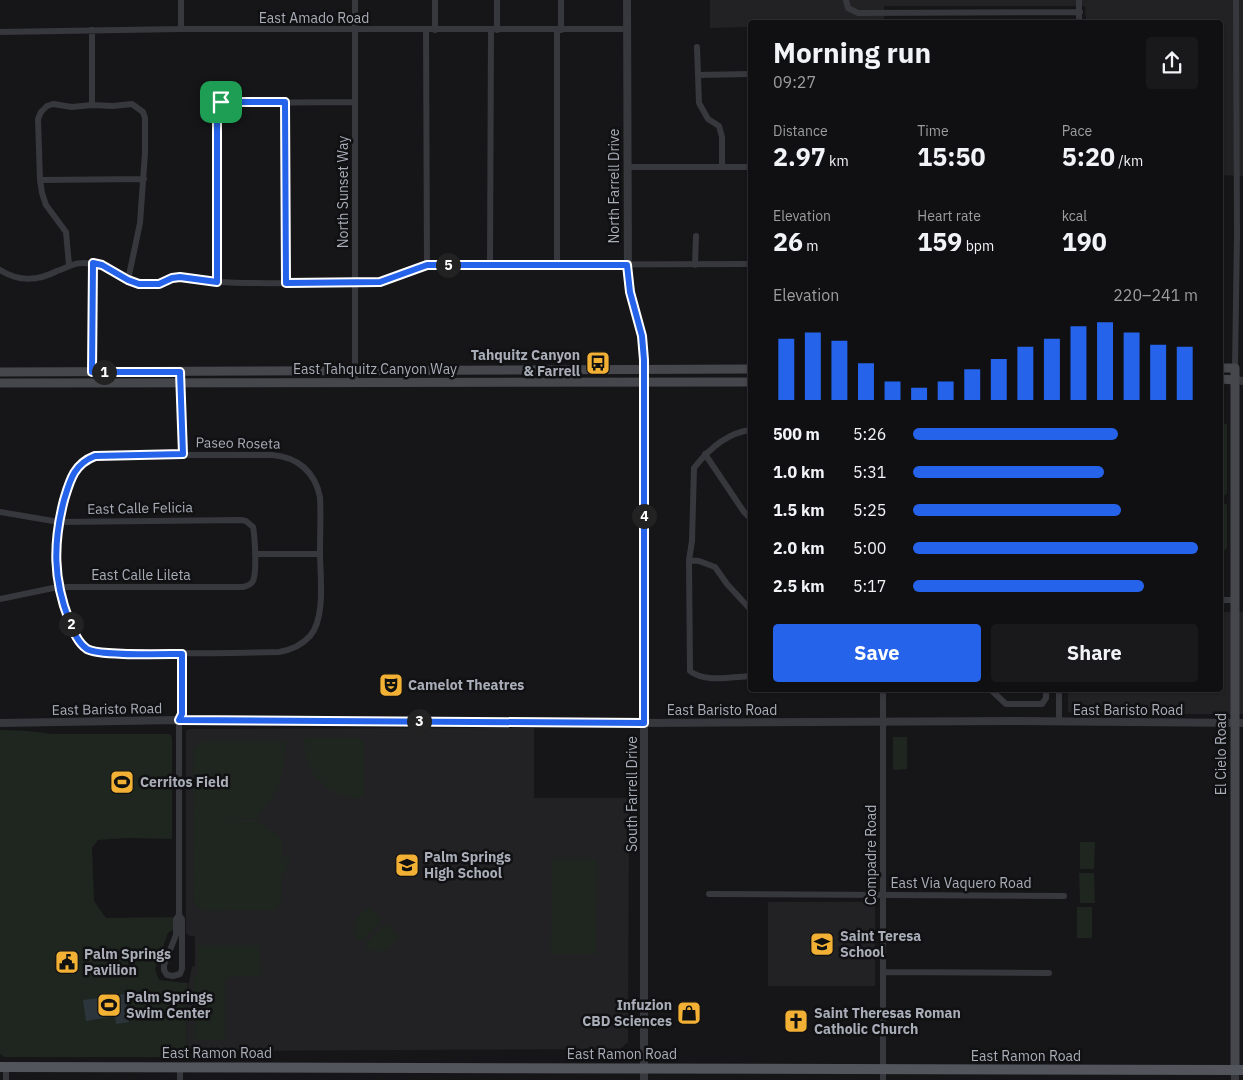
<!DOCTYPE html>
<meta charset="utf-8">
<style>
body{margin:0;font-family:"IBM Plex Sans",sans-serif;background:#19191b;color:#f1f3f6;height:100vh;display:flex;flex-direction:column;font-size:19px;white-space:nowrap}
*{box-sizing:border-box;margin:0}
p{font-size:16px;color:#9c9d9f}
.icon{flex:none;width:28px;height:28px;fill:none;stroke:currentColor;stroke-width:2;stroke-linecap:round;stroke-linejoin:round}
.map{position:relative;flex:1;overflow:hidden}
.sheet{position:absolute;left:748px;top:20px;width:475px;height:672px;display:flex;flex-direction:column;background:#101012;border-radius:5px;box-shadow:0 1px 4px #0004,0 0 0 1px #303032}
.sheet>*{flex:none}
.pin{position:absolute;display:grid;place-items:center;width:42px;height:42px;color:#fff;margin:-21px;border-radius:10px;box-shadow:0 2px 8px #0006}
.km{position:absolute;width:25px;height:25px;margin:-12px;border-radius:50%;background:#222;color:#fff;font-size:14px;line-height:25px;text-align:center}
.round{display:grid;place-items:center;flex:none;width:52px;height:52px;border-radius:5px;background:#19191b}
.headline{display:flex;align-items:center;justify-content:space-between;height:85px;padding:0 25px}
h1{font-size:28px;font-weight:700;line-height:38px}
.stats{display:grid;grid-template-columns:repeat(3,1fr);gap:8px;height:85px;padding:5px 25px}
.stats div{display:grid;align-content:center}
.stats b{font-size:25px;font-weight:700}
.stats small{font-size:14px;font-weight:400}
.stats p{font-size:14px}
.chart{height:140px;padding:10px 25px}
.chart p{display:flex;justify-content:space-between}
.chart svg{width:100%;height:90px;margin-top:5px;stroke:#2563eb;stroke-width:6}
.action{display:flex;gap:10px;margin-top:auto;padding:10px 25px}
.action a{flex:1;height:58px;border-radius:5px;background:#2563eb;color:#fff;font-size:20px;font-weight:700;line-height:58px;text-align:center}
.action a+a{background:#19191b;color:#f1f3f6}
ul{padding:0 25px;list-style:none;font-size:16px}
li{display:grid;grid-template-columns:80px 60px 1fr;align-items:center;height:38px}
li i{height:12px;border-radius:6px;background:#2563eb}
.map>svg:first-child{display:block}
.built{fill:#222225}
.green{fill:#1e261f}
.water{fill:#2c353c}
.lines{fill:none;stroke-linecap:round;stroke-linejoin:round}
.minor{stroke:#37383d;stroke-width:6}
.tertiary{stroke:#37383d;stroke-width:8}
.secondary{stroke:#45474d;stroke-width:9}
.primary{stroke:#53555c;stroke-width:10}
.route-casing{stroke:#fff;stroke-width:10}
.route{stroke:#2563eb;stroke-width:6}
.labels{text-anchor:middle;dominant-baseline:central;stroke-width:5;stroke-linejoin:round;paint-order:stroke}
.street-label{font-size:14px;fill:#a8adb8;stroke:#111113}
.poi-label{font-size:14px;font-weight:bold;fill:#a8adb8;stroke:#111113;text-anchor:start}
</style>
<div class="map">
<svg width="1243" height="1080" viewBox="0 0 1243 1080">
<rect width="100%" height="100%" fill="#161618"/>
<path class="built" d="M710 0H1243V176L1220 175V22H1086L1085 6H884V22H750V27L710 28Z
M1220 612H1243V714H1073L1068 711V690H1220Z
M534 728V798H629L628 1042 620 1049 195 1051 187 1048 186 997 192 967 195 966V936H190L186 933V731L189 729Z
M768 902H875V986H768Z"/>
<path class="green" d="M1220 424H1227V493L1226 495 1221 496 1224 468 1223 443H1220Z
M1222 502 1227 505V548L1224 551 1220 549V505Z
M0 730 28 731 52 734H170L172 738V839L127 838 98 840 92 848 94 901 106 918 172 917 174 920V929L168 933 155 969 159 980 188 983 186 997 187 1057H4L0 1054Z
M893 737H907V769L893 770Z
M304 738H359L364 743V797C337 801 314 783 306 758 304 752 305 744 304 738Z
M201 741H286C284 777 280 790 257 818L216 820H256L283 839 282 857H290C290 871 283 869 282 879 280 892 285 899 276 910L203 911 194 903 193 749Z
M1080 842H1095L1094 869H1080Z
M552 859H597L596 954H551Z
M1079 873H1094L1095 903H1080Z
M1077 907H1092V938H1077Z
M370 908 381 918 380 923 363 940H357C351 927 356 912 370 908Z
M386 925H388L398 936C392 950 380 955 366 949V943L382 926Z
M198 945H260L261 976 225 977V1040H195L194 976H198Z"/>
<path class="water" d="M125 994 129 1022 116 1024 115 1016 86 1021 83 1000Z"/>
<g class="lines">
<path class="minor" d="M435 0V30
M561 0V30
M846 0 848 8 858 13 1080 12
M1079 0V22
M181 29V0
M92 30V105
M426 30 427 265
M497 30V0
M557 30V265
M0 32 181 29H627
M697 47 699 103 708 119 719 126 722 137V167
M698 75 750 74
M285 102 286 283
M627 167H750
M40 180 144 179
M490 264 491 30
M69 265 66 232 46 205 42 193 40 180 38 119 41 112 47 106 53 104 72 107 92 105 113 106 132 104 143 112 145 118V153L140 223 128 280
M695 265 696 236
M0 270C19 282 38 281 57 271 66 268 73 263 82 263 108 262 122 283 146 284 159 285 168 277 179 277 191 277 205 282 217 282 257 284 296 283 335 283 350 283 367 285 381 282 397 279 411 268 427 265L750 264
M217 282 218 104 221 103 355 102
M1235 368 1237 234 1236 0
M92 372 93 263
M180 372 183 455
M355 383V0
M750 430C727 433 708 450 694 468L692 541 689 560 690 671C705 683 731 677 750 676
M705 454 744 512 750 518
M103 455H272C298 457 315 472 320 497 321 516 320 534 320 552 320 575 326 618 310 636 302 645 291 650 279 652 231 653 183 654 134 653 120 653 102 656 89 650 78 644 74 632 70 622 48 567 55 535 70 480 77 466 86 457 103 455Z
M0 512 59 522 241 520 246 521 253 527C255 537 257 573 253 581 251 585 247 586 243 587H58L0 599
M255 554H320
M689 560 699 561 715 567 727 584 750 609
M1220 600H1236
M883 690V1080
M991 690 1006 704H1042L1046 698V690
M1059 722V690
M709 894 1064 896
M179 915 182 919V969L180 974 173 976 167 975 164 970V965L176 935V919L179 915V720L182 714V654
M883 972 1049 973
M180 1066V1080
M6 1067V1080"/>
<path class="tertiary" d="M627 0 628 282 642 336 644 360V1080
M1235 380 1243 381
M0 723 179 720 644 723 1016 721 1243 723
M1235 1080V1070"/>
<path class="secondary" d="M1220 368H1235V1070
M0 372 750 369
M1220 379 1235 380
M0 383 750 382"/>
<path class="primary" d="M0 1067 1243 1070"/>
</g>
<g class="lines">
<g class="route-casing">
<path id="route" d="M221 102H285L286 283 380 282 427 265H627L630 292 642 336 644 360V723L179 720 182 714V654C164 654 98 656 87 649 77 642 73 630 69 620 53 579 53 543 64 500 70 480 74 464 95 456L183 454 180 372H92L93 263 102 265 128 280 139 284H159L172 278 180 277 217 282V108L218 104Z"/>
</g>
<use href="#route" class="route"/>
</g>
<defs>
<g id="bus-square" transform="scale(1.25)"><rect x="-9" y="-9" width="18" height="18" rx="4" fill="#f2b134" stroke="#111113"/><path d="M-5-6H5V4H4V6H2V4H-2V6H-4V4H-5ZM-3.5-4V0h7V-4ZM-3.5 1.2v1.5H-2V1.2ZM2 1.2v1.5H3.5V1.2Z" fill="#111"/></g>
<g id="theatre-square" transform="scale(1.25)"><rect x="-9" y="-9" width="18" height="18" rx="4" fill="#f2b134" stroke="#111113"/><path d="M-5-5.5Q0-4 5-5.5V0Q5 5 0 6Q-5 5-5 0ZM-3.3-2.5H-1v1.5H-3.3ZM1-2.5H3.3v1.5H1ZM-2.8 1Q0 5.5 2.8 1Z" fill="#111"/></g>
<g id="stadium-square" transform="scale(1.25)"><rect x="-9" y="-9" width="18" height="18" rx="4" fill="#f2b134" stroke="#111113"/><path d="M0-5a6.5 5 0 1 0 0 10a6.5 5 0 1 0 0-10ZM-3.5-1.8h7v3.6h-7Z" fill="#111"/></g>
<g id="school-square" transform="scale(1.25)"><rect x="-9" y="-9" width="18" height="18" rx="4" fill="#f2b134" stroke="#111113"/><path d="M0-5L7-2L0 1L-7-2ZM-4 1L0 2.5L4 1V4Q0 6-4 4Z" fill="#111"/></g>
<g id="civic-square" transform="scale(1.25)"><rect x="-9" y="-9" width="18" height="18" rx="4" fill="#f2b134" stroke="#111113"/><path d="M-.6-6.5H3V-4.5H.6V-3L4-1V1h2V6H-6V1h2V-1L-.6-3ZM-1.2 2.5V6h2.4V2.5Z" fill="#111"/></g>
<g id="shop-square" transform="scale(1.25)"><rect x="-9" y="-9" width="18" height="18" rx="4" fill="#f2b134" stroke="#111113"/><path d="M-5-2.5h2.3a2.7 3.5 0 0 1 5.4 0H5L5.5 6h-11ZM-1.5-2.5h3a1.5 2.3 0 0 0-3 0Z" fill="#111"/></g>
<g id="church-square" transform="scale(1.25)"><rect x="-9" y="-9" width="18" height="18" rx="4" fill="#f2b134" stroke="#111113"/><path d="M-1.2-6h2.4v3.5h3.3v2.4h-3.3V6h-2.4V-.1h-3.3v-2.4h3.3Z" fill="#111"/></g>
</defs>
<g fill-rule="evenodd">
<use href="#bus-square" x="598" y="363"/>
<use href="#theatre-square" x="391" y="685"/>
<use href="#stadium-square" x="122" y="782"/>
<use href="#school-square" x="407" y="865"/>
<use href="#school-square" x="822" y="944"/>
<use href="#civic-square" x="67" y="962"/>
<use href="#stadium-square" x="109" y="1005"/>
<use href="#shop-square" x="689" y="1013"/>
<use href="#church-square" x="796" y="1021"/>
</g>
<g class="labels">
<g class="street-label">
<text x="314" y="18">East Amado Road</text>
<text transform="translate(614 186) rotate(-90)">North Farrell Drive</text>
<text transform="translate(343 192) rotate(-90)">North Sunset Way</text>
<text x="375" y="369">East Tahquitz Canyon Way</text>
<text transform="translate(238 443) rotate(1)">Paseo Roseta</text>
<text transform="translate(140 508) rotate(-1)">East Calle Felicia</text>
<text x="141" y="575">East Calle Lileta</text>
<text transform="translate(107 709) rotate(-1)">East Baristo Road</text>
<text x="722" y="710">East Baristo Road</text>
<text x="1128" y="710">East Baristo Road</text>
<text transform="translate(1221 754) rotate(-90)">El Cielo Road</text>
<text transform="translate(632 794) rotate(-90)">South Farrell Drive</text>
<text transform="translate(871 855) rotate(-90)">Compadre Road</text>
<text x="961" y="883">East Via Vaquero Road</text>
<text x="217" y="1053">East Ramon Road</text>
<text x="622" y="1054">East Ramon Road</text>
<text x="1026" y="1056">East Ramon Road</text>
</g>
<g class="poi-label">
<text x="580" y="355" text-anchor="end">Tahquitz Canyon<tspan x="580" dy="16">&amp; Farrell</tspan></text>
<text x="408" y="685">Camelot Theatres</text>
<text x="140" y="782">Cerritos Field</text>
<text x="424" y="857">Palm Springs<tspan x="424" dy="16">High School</tspan></text>
<text x="840" y="936">Saint Teresa<tspan x="840" dy="16">School</tspan></text>
<text x="84" y="954">Palm Springs<tspan x="84" dy="16">Pavilion</tspan></text>
<text x="126" y="997">Palm Springs<tspan x="126" dy="16">Swim Center</tspan></text>
<text x="672" y="1005" text-anchor="end">Infuzion<tspan x="672" dy="16">CBD Sciences</tspan></text>
<text x="814" y="1013">Saint Theresas Roman<tspan x="814" dy="16">Catholic Church</tspan></text>
</g>
</g>
</svg>
<div class="pin" style="left:221px;top:102px;background:#1e9e55"><svg class="icon" aria-label="arrive" viewBox="0 0 24 24"><path d="M6 21V4h12l-3 4 3 4H6"/></svg></div>
<b class="km" style="left:104px;top:372px">1</b>
<b class="km" style="left:71px;top:624px">2</b>
<b class="km" style="left:419px;top:721px">3</b>
<b class="km" style="left:644px;top:516px">4</b>
<b class="km" style="left:448px;top:265px">5</b>
<section class="sheet">
<div class="headline"><div><h1>Morning run</h1><p>09:27</p></div><a class="round"><svg class="icon" aria-label="share" viewBox="0 0 24 24"><path d="M12 15V3M7 8l5-5 5 5M5 13v7h14v-7"/></svg></a></div>
<div class="stats">
<div><p>Distance</p><b>2.97<small> km</small></b></div>
<div><p>Time</p><b>15:50</b></div>
<div><p>Pace</p><b>5:20<small> /km</small></b></div>
</div>
<div class="stats">
<div><p>Elevation</p><b>26<small> m</small></b></div>
<div><p>Heart rate</p><b>159<small> bpm</small></b></div>
<div><p>kcal</p><b>190</b></div>
</div>
<div class="chart"><p><span>Elevation</span>220–241 m</p>
<svg viewBox="0 0 160 44" preserveAspectRatio="none"><path d="M5 44V14M15 44V11M25 44V15M35 44V26M45 44V35M55 44V38M65 44V35M75 44V29M85 44V24M95 44V18M105 44V14M115 44V8M125 44V6M135 44V11M145 44V17M155 44V18"/></svg>
</div>
<ul>
<li><b>500 m</b>5:26<i style="width:72%"></i></li>
<li><b>1.0 km</b>5:31<i style="width:67%"></i></li>
<li><b>1.5 km</b>5:25<i style="width:73%"></i></li>
<li><b>2.0 km</b>5:00<i style="width:100%"></i></li>
<li><b>2.5 km</b>5:17<i style="width:81%"></i></li>
</ul>
<div class="action"><a>Save</a><a>Share</a></div>
</section>
</div>
